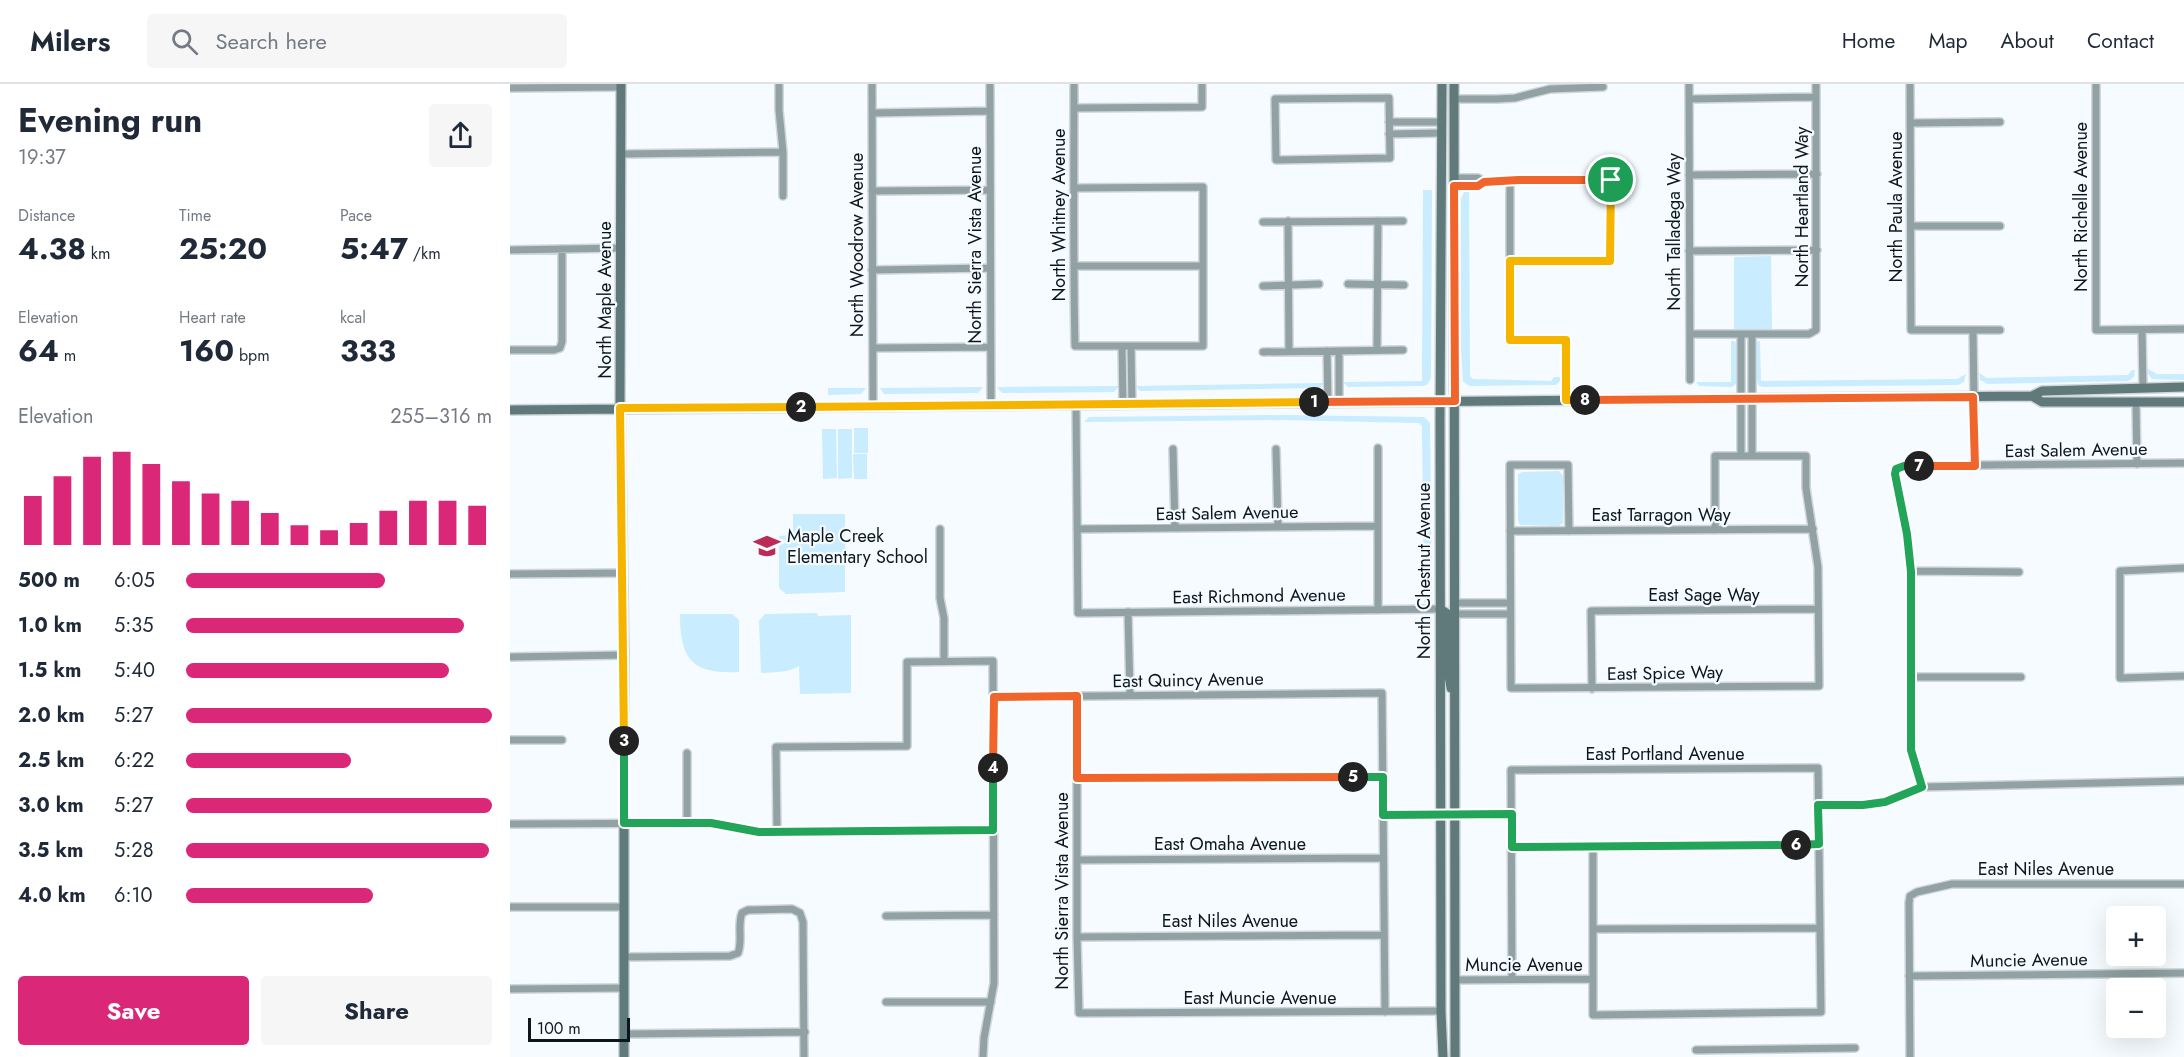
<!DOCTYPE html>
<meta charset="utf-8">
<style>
body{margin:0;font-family:Jost,sans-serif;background:#f6f6f7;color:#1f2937;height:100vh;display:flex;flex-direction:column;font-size:22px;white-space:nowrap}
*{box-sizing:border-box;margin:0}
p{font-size:20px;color:#747a83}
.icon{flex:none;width:33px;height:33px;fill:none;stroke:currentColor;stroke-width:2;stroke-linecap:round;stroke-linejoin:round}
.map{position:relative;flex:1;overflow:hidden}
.side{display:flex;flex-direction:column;background:#fff;width:510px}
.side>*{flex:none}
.tools{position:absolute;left:1596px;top:822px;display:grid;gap:12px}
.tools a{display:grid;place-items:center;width:60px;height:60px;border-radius:6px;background:#fff;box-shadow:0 6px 24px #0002;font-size:30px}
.scale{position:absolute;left:18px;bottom:15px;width:102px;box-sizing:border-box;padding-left:6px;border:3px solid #0b171d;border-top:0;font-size:16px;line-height:21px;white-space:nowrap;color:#0b171d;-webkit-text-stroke:4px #f5fbff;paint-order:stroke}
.pin{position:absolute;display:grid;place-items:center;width:51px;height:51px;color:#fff;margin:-26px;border:3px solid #fff;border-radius:50%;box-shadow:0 2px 6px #0007}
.km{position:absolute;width:30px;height:30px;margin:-15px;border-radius:50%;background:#222;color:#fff;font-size:16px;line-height:30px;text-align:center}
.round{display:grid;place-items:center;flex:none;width:63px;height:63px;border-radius:6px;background:#f6f6f7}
.summary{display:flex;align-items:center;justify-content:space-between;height:102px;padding:0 18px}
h1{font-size:33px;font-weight:700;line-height:45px}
.figures{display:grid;grid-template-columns:repeat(3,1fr);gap:9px;height:102px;padding:6px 18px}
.figures div{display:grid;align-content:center}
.figures b{font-size:30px;font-weight:700}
.figures small{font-size:16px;font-weight:400}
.figures p{font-size:16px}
.chart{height:168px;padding:12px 18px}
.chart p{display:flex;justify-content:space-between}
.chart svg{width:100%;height:108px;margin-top:6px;stroke:#db2777;stroke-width:6}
.action{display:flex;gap:12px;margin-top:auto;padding:12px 18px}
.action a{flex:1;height:69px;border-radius:6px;background:#db2777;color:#fff;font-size:24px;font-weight:700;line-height:69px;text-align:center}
.action a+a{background:#f6f6f7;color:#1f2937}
ul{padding:0 18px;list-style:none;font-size:20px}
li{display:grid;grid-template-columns:96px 72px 1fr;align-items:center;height:45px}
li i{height:15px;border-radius:8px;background:#db2777}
header{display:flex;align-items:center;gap:36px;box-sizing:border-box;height:84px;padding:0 30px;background:#fff;border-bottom:2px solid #e0e1e3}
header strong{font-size:28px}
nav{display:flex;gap:33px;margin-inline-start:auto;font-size:21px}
.search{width:420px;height:54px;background:#f6f6f7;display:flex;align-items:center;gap:15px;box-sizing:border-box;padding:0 21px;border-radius:6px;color:#747a83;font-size:22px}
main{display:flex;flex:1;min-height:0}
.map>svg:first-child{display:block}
.green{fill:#c9ecfe}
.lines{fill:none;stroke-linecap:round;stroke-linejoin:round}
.street-casing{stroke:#d0d7db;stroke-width:10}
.secondary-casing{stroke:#d0d7db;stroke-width:12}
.street{stroke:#92a2a4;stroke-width:7}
.secondary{stroke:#60797a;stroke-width:9}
.split-1-casing{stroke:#fff;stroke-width:12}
.split-2-casing{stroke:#fff;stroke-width:12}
.split-3-casing{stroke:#fff;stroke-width:12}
.split-4-casing{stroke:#fff;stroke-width:12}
.split-5-casing{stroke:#fff;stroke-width:12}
.split-6-casing{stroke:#fff;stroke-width:12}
.split-7-casing{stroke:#fff;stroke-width:12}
.split-8-casing{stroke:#fff;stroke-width:12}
.split-9-casing{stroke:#fff;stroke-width:12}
.split-1{stroke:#f0652b;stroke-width:8}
.split-2{stroke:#f5b400;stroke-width:8}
.split-3{stroke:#f5b400;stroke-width:8}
.split-4{stroke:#22a559;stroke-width:8}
.split-5{stroke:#f0652b;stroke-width:8}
.split-6{stroke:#22a559;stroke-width:8}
.split-7{stroke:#22a559;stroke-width:8}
.split-8{stroke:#f0652b;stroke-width:8}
.split-9{stroke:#f5b400;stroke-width:8}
.labels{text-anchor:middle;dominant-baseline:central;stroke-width:4.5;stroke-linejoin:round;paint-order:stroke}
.street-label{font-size:18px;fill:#0b171d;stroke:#f5fbff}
.poi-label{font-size:18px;fill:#0b171d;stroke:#f5fbff;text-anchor:start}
</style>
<header>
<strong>Milers</strong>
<div class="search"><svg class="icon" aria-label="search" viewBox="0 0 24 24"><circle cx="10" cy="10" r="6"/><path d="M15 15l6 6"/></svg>Search here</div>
<nav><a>Home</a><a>Map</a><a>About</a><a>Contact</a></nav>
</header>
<main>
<section class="side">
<div class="summary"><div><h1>Evening run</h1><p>19:37</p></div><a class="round"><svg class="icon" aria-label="share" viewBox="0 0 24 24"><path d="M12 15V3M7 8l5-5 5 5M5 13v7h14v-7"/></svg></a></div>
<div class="figures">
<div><p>Distance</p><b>4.38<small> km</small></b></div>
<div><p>Time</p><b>25:20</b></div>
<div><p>Pace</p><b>5:47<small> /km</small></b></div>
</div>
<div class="figures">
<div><p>Elevation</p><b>64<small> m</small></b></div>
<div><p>Heart rate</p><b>160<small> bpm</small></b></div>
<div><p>kcal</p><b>333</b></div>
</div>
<div class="chart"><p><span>Elevation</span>255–316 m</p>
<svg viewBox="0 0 160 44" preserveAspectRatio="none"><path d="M5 44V24M15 44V16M25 44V8M35 44V6M45 44V11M55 44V18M65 44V23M75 44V26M85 44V31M95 44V36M105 44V38M115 44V35M125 44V30M135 44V26M145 44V26M155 44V28"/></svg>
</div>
<ul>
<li><b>500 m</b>6:05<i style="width:65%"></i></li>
<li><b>1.0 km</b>5:35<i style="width:91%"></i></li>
<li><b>1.5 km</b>5:40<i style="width:86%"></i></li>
<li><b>2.0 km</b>5:27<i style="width:100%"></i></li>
<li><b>2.5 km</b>6:22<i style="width:54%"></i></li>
<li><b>3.0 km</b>5:27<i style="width:100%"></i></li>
<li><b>3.5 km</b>5:28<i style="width:99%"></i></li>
<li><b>4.0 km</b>6:10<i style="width:61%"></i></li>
</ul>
<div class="action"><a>Save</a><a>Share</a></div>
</section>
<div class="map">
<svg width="1674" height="973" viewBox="0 0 1674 973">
<rect width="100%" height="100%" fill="#f5fbff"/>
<path class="green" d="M913 106H922L921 294 917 301 912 302 838 303 833 298 912 297Z
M959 107 960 292 963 295 1041 297 1044 293H1050V297L1046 301 960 302 953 298 951 264V115L954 108Z
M1261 172 1262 245H1224V173Z
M1221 257H1225L1227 262V299L1222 303 1189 302 1186 298H1221Z
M1248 257H1250L1251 297 1447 295 1456 290 1454 298 1448 301 1253 303 1249 302 1246 296V261Z
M1638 285 1647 290H1674V296L1642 295 1638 290Z
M1622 286H1625L1624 293 1618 297 1478 300 1470 296 1469 289 1477 294 1618 291Z
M814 299 810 304 630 307 626 302Z
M609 302 604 308 492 309 487 303Z
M473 303 468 309 374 310 370 304Z
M318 304H356L351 310 318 311Z
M773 331 914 333 920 339 922 513 914 519 912 342 909 339 773 336 574 338 579 333Z
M344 344H358V369H344Z
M312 345H326L327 394 313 395Z
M328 345H342V394L328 395Z
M343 370H357V395H344Z
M1049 387 1053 392V439L1049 442 1010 441 1008 437V390L1012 388Z
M283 430H335V508L276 510 269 504V452L283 451Z
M307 529 308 532 341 531V609L290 610 289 582C278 589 263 588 251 589L249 537 255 530Z
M170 530H222L229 536V588C182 590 170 576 170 530Z"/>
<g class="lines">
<g class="street-casing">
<path id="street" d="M269 0V26L273 68V112
M362 0 363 322
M480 0 481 322
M564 0C564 87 563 175 565 262H693V103L564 104
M1179 0 1180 296
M1400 0 1401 246H1490
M1586 0V246L1674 245
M0 4 111 3
M879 14 880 74 766 76 765 15Z
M944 15H987L1005 14 1040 5 1093 3
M1179 15 1306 13
M564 24 692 23V0
M362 29 480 27
M879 38H932
M1400 39 1490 38
M879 50 931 49
M112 70 273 68
M1179 91 1307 90
M944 94H968L974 98
M1000 97V256H1056V316
M944 102H968L974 98 1008 96H1101L1100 177H1000
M362 107 480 106
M778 137 779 267
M753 138 893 137
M1401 142H1490
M0 166 111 164
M1179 167 1307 166
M564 182H693
M362 186 480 184
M838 200 894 201
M753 202 809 200
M1463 246 1465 382
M1632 246 1633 304
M1180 250H1299L1306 246V0
M1242 250V372
M612 262 613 321
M621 262 622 321
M363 264 481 263
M0 266H44L50 264 52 258V165
M867 266 868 137
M817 267 818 318
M829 267V318
M753 268 893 266
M1626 319 1627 380
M566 322 568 529 930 525
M663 365 665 444
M766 365 768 443
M1231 372V250
M430 445V514L434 534V578
M567 445 868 442
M1000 447 1303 445
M1059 447 1058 381H1000L1001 604 1309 602 1308 483 1296 404V372H1205V446
M1674 484 1610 487V594L1674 592
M1401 487 1509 488
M0 490 113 489
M945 519H1000
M868 526V364
M618 528 620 611
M945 530H1000
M0 573 114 571
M1400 593H1511
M1082 605 1081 527 1308 525
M567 612V853L569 929 931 927
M484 613 872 609 875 928
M0 656H52
M567 694 873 693
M1412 703 1401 666V487L1397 450 1385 390 1386 385 1393 382 1674 379
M1308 721H1353L1375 718 1412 703 1674 697
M873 731 1002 730
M177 739V669
M0 740 201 739 249 748H267L483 745
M267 748 266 663 397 662V578L483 577 484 899 474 954 473 973
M1002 763 1309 760
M567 776 873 774
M0 823H114
M376 832 484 831
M1083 845 1310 844
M567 853 874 851
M114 873 220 872 228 869C233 856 227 842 232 829L238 826 282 825 290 829 293 838 294 973
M1399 892 1674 889
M1002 895 1001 686 1308 684 1311 928 1083 931V762
M945 896 1083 895
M0 905 114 904
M376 918H481
M114 950 295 948
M1186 966 1345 964
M1400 973 1399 819 1400 812 1407 808 1442 800H1674"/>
</g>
<g class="secondary-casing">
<path id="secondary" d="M111 0 110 324 114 571V973
M932 0 930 335 931 927 933 973
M944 0 945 973
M1522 312 1532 318H1674
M0 326 1522 312 1532 307 1674 303
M930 525 938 530V585L941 604"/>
</g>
<use href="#street" class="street"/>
<use href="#secondary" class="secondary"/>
</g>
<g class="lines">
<g class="split-1-casing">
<path id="split-1" d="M804 318 945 317 944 102H968L974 98 1008 96H1101"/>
</g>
<g class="split-2-casing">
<path id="split-2" d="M291 323 804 318"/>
</g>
<g class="split-3-casing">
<path id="split-3" d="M114 657 110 324 291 323"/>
</g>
<g class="split-4-casing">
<path id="split-4" d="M114 657V739H201L249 748 483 746V684"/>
</g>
<g class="split-5-casing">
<path id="split-5" d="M483 684 484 613 567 612V694L843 693"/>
</g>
<g class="split-6-casing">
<path id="split-6" d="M843 693H873V731L1002 730V763L1286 761"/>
</g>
<g class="split-7-casing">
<path id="split-7" d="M1286 761 1309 760 1308 721H1353L1375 718 1412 703 1401 666V488L1397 450 1385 390 1386 385 1394 382H1409"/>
</g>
<g class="split-8-casing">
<path id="split-8" d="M1075 316 1463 313 1465 382H1409"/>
</g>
<g class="split-9-casing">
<path id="split-9" d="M1075 316H1056V256H1000V177H1100L1101 96"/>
</g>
<use href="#split-1" class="split-1"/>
<use href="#split-2" class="split-2"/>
<use href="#split-3" class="split-3"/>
<use href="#split-4" class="split-4"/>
<use href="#split-5" class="split-5"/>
<use href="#split-6" class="split-6"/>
<use href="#split-7" class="split-7"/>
<use href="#split-8" class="split-8"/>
<use href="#split-9" class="split-9"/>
</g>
<defs>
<g id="school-bare" transform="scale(2.07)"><path d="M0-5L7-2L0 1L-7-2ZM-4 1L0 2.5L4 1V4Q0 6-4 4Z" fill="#ba2b56" stroke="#f5fbff" stroke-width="2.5" paint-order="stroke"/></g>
</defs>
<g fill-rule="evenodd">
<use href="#school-bare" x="257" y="462"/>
</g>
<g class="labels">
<g class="street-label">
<text transform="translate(1292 123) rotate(-90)">North Heartland Way</text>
<text transform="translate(1386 123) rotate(-90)">North Paula Avenue</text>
<text transform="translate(1571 123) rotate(-90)">North Richelle Avenue</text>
<text transform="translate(549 131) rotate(-90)">North Whitney Avenue</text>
<text transform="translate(1164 148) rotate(-90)">North Talladega Way</text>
<text transform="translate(347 161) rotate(-90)">North Woodrow Avenue</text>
<text transform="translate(465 161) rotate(-90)">North Sierra Vista Avenue</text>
<text transform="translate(95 216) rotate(-90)">North Maple Avenue</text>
<text transform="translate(1566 366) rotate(-1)">East Salem Avenue</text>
<text transform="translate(717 429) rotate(-1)">East Salem Avenue</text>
<text x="1151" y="431">East Tarragon Way</text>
<text transform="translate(914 487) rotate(-90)">North Chestnut Avenue</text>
<text x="1194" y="511">East Sage Way</text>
<text transform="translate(749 512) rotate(-1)">East Richmond Avenue</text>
<text transform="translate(1155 589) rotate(-1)">East Spice Way</text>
<text transform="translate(678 596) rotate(-1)">East Quincy Avenue</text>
<text x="1155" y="670">East Portland Avenue</text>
<text x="720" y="760">East Omaha Avenue</text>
<text x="1536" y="785">East Niles Avenue</text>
<text transform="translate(552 807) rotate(-90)">North Sierra Vista Avenue</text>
<text x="720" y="837">East Niles Avenue</text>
<text transform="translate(1519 876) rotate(-1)">Muncie Avenue</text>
<text x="1014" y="881">Muncie Avenue</text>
<text x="750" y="914">East Muncie Avenue</text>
</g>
<g class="poi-label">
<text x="277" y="452">Maple Creek<tspan x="277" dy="21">Elementary School</tspan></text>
</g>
</g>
</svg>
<div class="tools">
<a>+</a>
<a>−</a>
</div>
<div class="scale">100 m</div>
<div class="pin" style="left:1101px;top:96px;background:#1e9e55"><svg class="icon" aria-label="arrive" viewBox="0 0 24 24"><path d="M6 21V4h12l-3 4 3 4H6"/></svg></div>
<b class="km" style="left:804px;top:318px">1</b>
<b class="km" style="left:291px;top:323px">2</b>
<b class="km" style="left:114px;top:657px">3</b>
<b class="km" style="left:483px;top:684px">4</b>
<b class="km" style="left:843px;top:693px">5</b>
<b class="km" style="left:1286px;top:761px">6</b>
<b class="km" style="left:1409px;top:382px">7</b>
<b class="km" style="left:1075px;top:316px">8</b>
</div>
</main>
